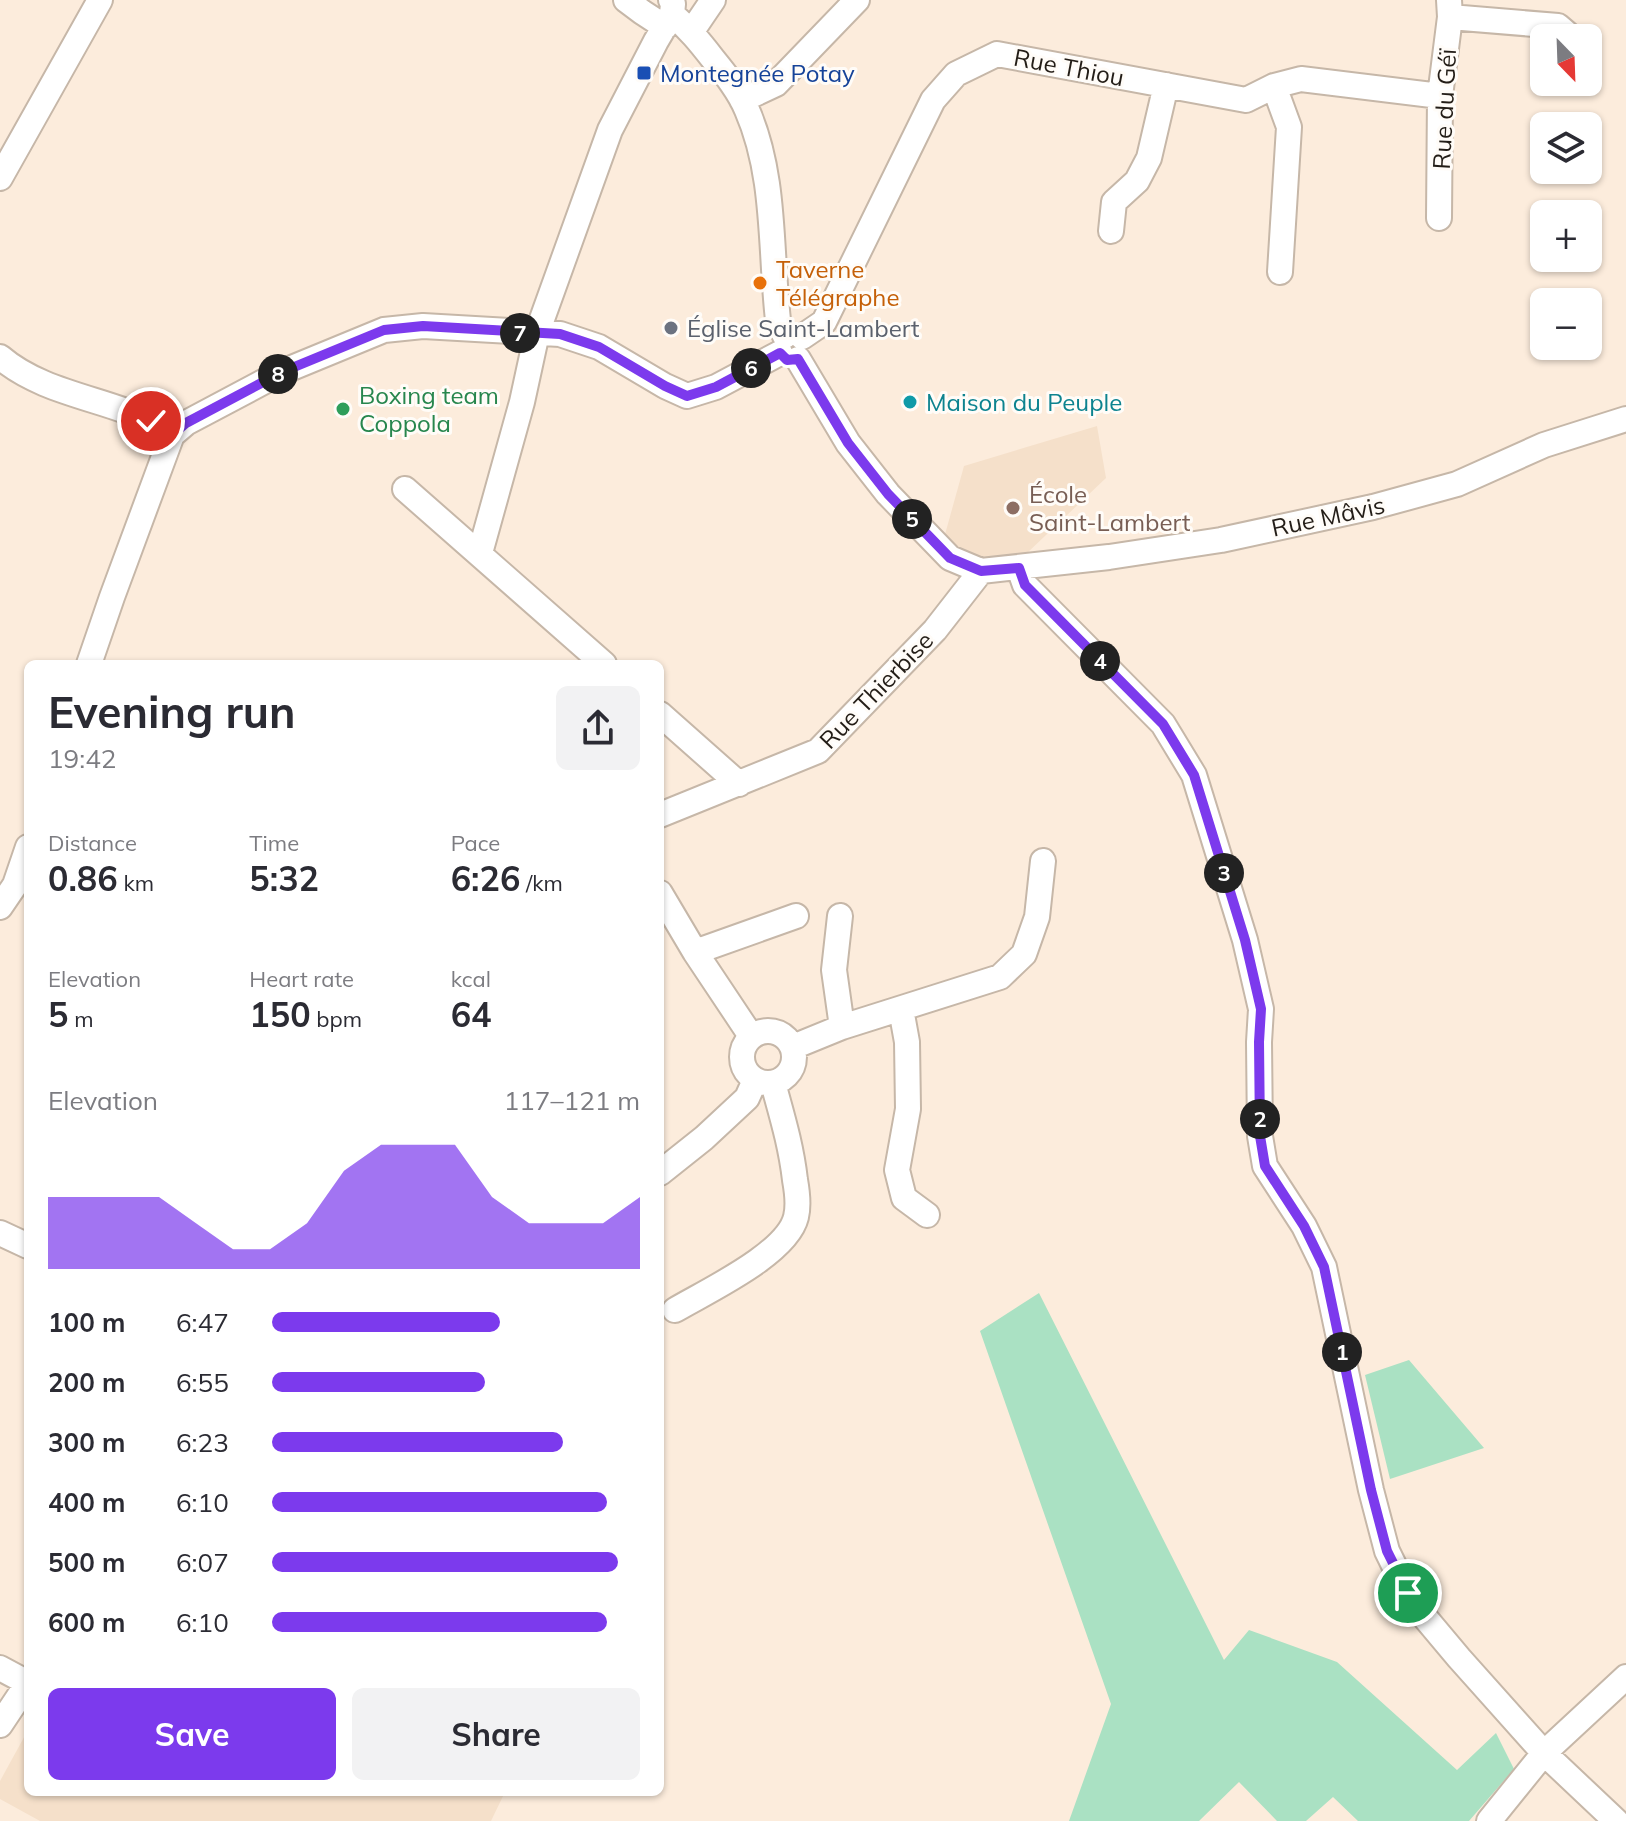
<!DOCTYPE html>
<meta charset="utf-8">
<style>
body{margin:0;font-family:Mulish,sans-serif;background:#f2f2f3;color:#2b2b33;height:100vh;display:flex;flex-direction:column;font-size:30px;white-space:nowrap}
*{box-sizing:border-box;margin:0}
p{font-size:26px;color:#7c7c81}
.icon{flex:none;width:44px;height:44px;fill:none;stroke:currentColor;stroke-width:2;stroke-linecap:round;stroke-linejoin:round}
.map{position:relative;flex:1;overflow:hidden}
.panel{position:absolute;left:24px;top:660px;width:640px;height:1136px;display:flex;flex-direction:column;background:#fff;border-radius:12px;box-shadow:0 2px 6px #0004}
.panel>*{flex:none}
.needle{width:52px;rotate:157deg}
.buttons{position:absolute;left:1530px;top:24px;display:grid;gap:16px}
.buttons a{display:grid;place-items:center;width:72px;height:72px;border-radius:12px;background:#fff;box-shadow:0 2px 6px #0004;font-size:40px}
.pin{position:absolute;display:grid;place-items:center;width:68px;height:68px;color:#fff;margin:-34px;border:4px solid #fff;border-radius:50%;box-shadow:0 2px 8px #0007}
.km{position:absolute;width:40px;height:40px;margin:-20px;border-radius:50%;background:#222;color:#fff;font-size:22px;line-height:40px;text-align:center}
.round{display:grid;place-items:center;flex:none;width:84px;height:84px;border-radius:12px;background:#f2f2f3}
.head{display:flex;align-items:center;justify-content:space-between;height:136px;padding:0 24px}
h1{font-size:44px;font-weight:700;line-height:60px}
.stats{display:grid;grid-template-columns:repeat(3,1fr);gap:12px;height:136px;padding:8px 24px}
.stats div{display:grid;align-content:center}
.stats b{font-size:34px;font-weight:700}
.stats small{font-size:22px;font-weight:400}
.stats p{font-size:22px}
.chart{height:224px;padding:16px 24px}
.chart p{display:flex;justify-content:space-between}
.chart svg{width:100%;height:144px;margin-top:8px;fill:#7c3aed;opacity:.7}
.primary-button{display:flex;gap:16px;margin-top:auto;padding:16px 24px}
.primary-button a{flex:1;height:92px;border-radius:12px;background:#7c3aed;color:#fff;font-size:32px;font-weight:700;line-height:92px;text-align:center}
.primary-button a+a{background:#f2f2f3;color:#2b2b33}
ul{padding:0 24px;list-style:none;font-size:26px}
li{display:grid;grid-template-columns:128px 96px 1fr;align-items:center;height:60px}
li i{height:20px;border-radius:10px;background:#7c3aed}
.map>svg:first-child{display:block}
.built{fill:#f5e0ca}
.green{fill:#aae1c3}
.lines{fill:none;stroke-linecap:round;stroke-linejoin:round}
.minor-casing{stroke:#c6b7a8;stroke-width:28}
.minor{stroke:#fff;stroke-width:24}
.route-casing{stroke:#fff;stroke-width:16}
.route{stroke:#7c3aed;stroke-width:10}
.transit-dot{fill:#1a4fb4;stroke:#fffcf8;stroke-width:3}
.food-dot{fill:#e8710a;stroke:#fffcf8;stroke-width:3}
.worship-dot{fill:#6b7280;stroke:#fffcf8;stroke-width:3}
.culture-dot{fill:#0f9aa8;stroke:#fffcf8;stroke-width:3}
.leisure-dot{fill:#2e9e5b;stroke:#fffcf8;stroke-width:3}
.education-dot{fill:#8d6e63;stroke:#fffcf8;stroke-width:3}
.labels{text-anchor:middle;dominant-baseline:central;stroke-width:6;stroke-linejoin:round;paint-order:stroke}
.street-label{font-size:24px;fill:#231d17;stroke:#fffcf8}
.transit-label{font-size:24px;fill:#164399;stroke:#fffcf8;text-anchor:start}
.food-label{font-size:24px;fill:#c56008;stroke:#fffcf8;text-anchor:start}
.worship-label{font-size:24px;fill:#5b616d;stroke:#fffcf8;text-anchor:start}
.leisure-label{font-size:24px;fill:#27864d;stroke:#fffcf8;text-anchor:start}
.culture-label{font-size:24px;fill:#0d838f;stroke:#fffcf8;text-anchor:start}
.education-label{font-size:24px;fill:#785e54;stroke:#fffcf8;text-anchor:start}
</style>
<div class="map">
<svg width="1626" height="1821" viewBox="0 0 1626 1821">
<rect width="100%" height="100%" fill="#fcecdc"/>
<path class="built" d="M1097 426 1106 478 1025 555 990 565 944 538 964 466Z
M28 1730V1792H505L491 1821H40L0 1799V1781Z"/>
<path class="green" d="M1039 1293 1224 1660 1249 1630 1337 1662 1457 1770 1496 1733 1514 1769 1469 1821H1358L1333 1797 1306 1821H1277L1239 1782 1199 1821H1069L1111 1704 980 1331Z
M1409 1360 1484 1448 1390 1479 1365 1375Z"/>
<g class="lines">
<g class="minor-casing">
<path id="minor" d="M626 0 642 12 665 27
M672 14C690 30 699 41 713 59 726 75 739 91 747 110 776 176 770 250 778 320L785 336
M1450 17 1558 26 1572 38
M692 31 713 0
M1274 86 1289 127 1280 272
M742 100 776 84 857 0
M0 178 100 0
M1439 218 1440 96 1450 17 1449 0
M1111 231 1114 202 1137 181 1149 158 1166 85
M802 337 824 322 933 100 956 74 997 54 1246 100 1274 86 1301 79 1440 96
M0 357C42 393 102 398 151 421 158 424 165 430 172 435
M798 359 848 443 888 494 950 558 981 571
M172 435 186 423 282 372 384 330 423 326 560 334 599 347 665 386 687 396 716 387 780 353
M405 489 604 664
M480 553 522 402 537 333 610 130 656 41 672 14 673 4 671 0
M1019 568 1025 585 1163 724 1194 775 1245 940 1261 1009 1259 1042 1260 1136 1265 1166 1304 1226 1324 1267 1371 1490 1387 1551 1412 1602 1459 1658 1544 1753 1616 1821
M89 664 112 597 172 435
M660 714 739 784
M660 815 818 751 935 630 981 571 1109 557 1221 540 1373 507 1457 484 1544 445 1626 419
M660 893 695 952 751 1036
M0 907 15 885 28 847
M840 916 834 970 842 1027
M695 952 796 916
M901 1009 907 1042 908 1109 897 1170 904 1198 927 1215
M742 1057a26 26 0 1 1 52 0a26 26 0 1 1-52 0Z
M793 1047 842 1027 1000 977 1024 954 1037 917 1043 861
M660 1173 704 1138 747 1098 755 1080
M0 1233 28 1246
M675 1310C707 1291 787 1254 796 1217 799 1205 797 1191 795 1180 791 1145 782 1116 773 1083
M0 1668 28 1683
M0 1725 28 1683
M1489 1821 1544 1753 1626 1677"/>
</g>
<use href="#minor" class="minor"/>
</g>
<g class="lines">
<g class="route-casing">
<path id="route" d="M151 421 172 435 186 423 282 372 384 330 423 326 560 334 599 347 665 386 687 396 716 387 780 353 787 360 798 359 848 443 888 494 950 558 981 571 1019 568 1025 585 1163 724 1194 775 1245 940 1261 1009 1259 1042 1260 1136 1265 1166 1304 1226 1324 1267 1371 1490 1387 1551 1408 1593"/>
</g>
<use href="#route" class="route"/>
</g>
<rect class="transit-dot" x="636" y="65" width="16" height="16" rx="4"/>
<circle class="food-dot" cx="760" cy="283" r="8"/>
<circle class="worship-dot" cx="671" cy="328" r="8"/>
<circle class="culture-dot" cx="910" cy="402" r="8"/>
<circle class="leisure-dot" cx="343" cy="409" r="8"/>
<circle class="education-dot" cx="1013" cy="508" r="8"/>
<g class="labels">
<g class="street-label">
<text transform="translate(1069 67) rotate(11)">Rue Thiou</text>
<text transform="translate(1444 109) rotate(-87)">Rue du Géï</text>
<text transform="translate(1328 516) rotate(-12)">Rue Mâvis</text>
<text transform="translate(876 690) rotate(-46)">Rue Thierbise</text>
</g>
<g class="transit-label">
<text x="660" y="73">Montegnée Potay</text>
</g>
<g class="food-label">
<text x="776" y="269">Taverne<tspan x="776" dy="28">Télégraphe</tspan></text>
</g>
<g class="worship-label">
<text x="687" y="328">Église Saint-Lambert</text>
</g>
<g class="leisure-label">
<text x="359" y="395">Boxing team<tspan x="359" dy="28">Coppola</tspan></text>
</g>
<g class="culture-label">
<text x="926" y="402">Maison du Peuple</text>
</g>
<g class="education-label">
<text x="1029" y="494">École<tspan x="1029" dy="28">Saint-Lambert</tspan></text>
</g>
</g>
</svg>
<div class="buttons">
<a><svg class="needle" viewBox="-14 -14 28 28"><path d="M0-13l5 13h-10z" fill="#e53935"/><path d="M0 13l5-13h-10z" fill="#7c7c81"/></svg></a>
<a><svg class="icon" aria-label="layers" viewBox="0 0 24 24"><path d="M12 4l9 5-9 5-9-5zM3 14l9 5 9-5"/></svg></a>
<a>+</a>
<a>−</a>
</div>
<div class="pin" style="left:1408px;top:1593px;background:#1e9e55"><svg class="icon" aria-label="arrive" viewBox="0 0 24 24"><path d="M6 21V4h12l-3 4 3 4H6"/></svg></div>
<div class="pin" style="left:151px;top:421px;background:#d93025"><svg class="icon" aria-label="check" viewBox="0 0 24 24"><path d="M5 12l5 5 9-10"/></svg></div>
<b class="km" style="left:1342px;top:1352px">1</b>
<b class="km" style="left:1260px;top:1119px">2</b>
<b class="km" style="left:1224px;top:873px">3</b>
<b class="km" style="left:1100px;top:661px">4</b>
<b class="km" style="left:912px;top:519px">5</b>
<b class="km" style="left:751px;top:368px">6</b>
<b class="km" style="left:520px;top:333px">7</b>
<b class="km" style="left:278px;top:374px">8</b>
<section class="panel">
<div class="head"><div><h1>Evening run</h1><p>19:42</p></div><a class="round"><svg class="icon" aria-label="share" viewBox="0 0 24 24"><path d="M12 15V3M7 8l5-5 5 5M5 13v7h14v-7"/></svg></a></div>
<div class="stats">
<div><p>Distance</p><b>0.86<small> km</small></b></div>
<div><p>Time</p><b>5:32</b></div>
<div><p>Pace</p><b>6:26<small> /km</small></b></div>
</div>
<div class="stats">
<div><p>Elevation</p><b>5<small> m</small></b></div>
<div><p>Heart rate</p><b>150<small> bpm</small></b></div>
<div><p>kcal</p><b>64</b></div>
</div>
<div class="chart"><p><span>Elevation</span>117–121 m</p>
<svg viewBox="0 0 160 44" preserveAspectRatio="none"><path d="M0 44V22L10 22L20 22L30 22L40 30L50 38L60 38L70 30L80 14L90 6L100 6L110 6L120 22L130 30L140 30L150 30L160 22V44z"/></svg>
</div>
<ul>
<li><b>100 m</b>6:47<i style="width:62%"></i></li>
<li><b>200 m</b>6:55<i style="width:58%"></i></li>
<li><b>300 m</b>6:23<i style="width:79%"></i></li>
<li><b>400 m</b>6:10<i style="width:91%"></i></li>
<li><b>500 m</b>6:07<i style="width:94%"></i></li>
<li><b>600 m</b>6:10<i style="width:91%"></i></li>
</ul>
<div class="primary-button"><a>Save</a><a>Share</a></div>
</section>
</div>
